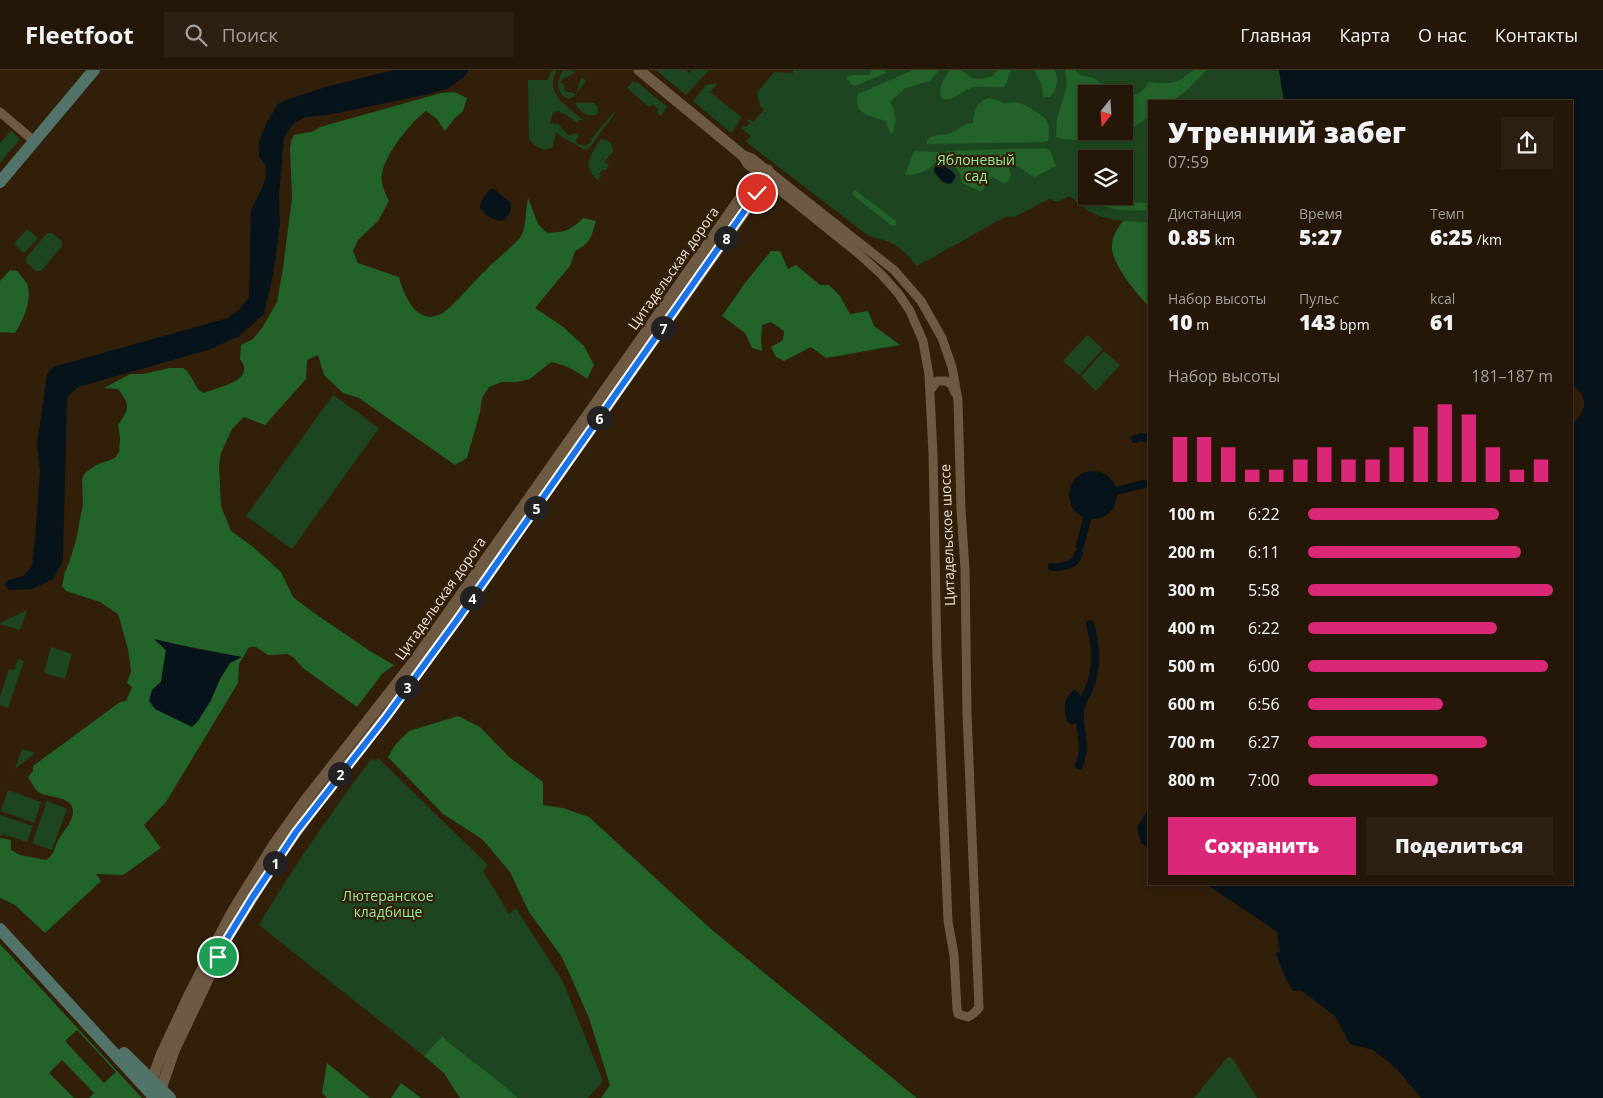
<!DOCTYPE html>
<html lang="ru">
<meta charset="utf-8">
<style>
body{margin:0;font-family:"Open Sans",sans-serif;background:#2d2012;color:#f1f3f6;height:100vh;display:flex;flex-direction:column;font-size:19px;white-space:nowrap}
*{box-sizing:border-box;margin:0}
p{font-size:16px;color:#a39f9c}
.icon{flex:none;width:28px;height:28px;fill:none;stroke:currentColor;stroke-width:2;stroke-linecap:round;stroke-linejoin:round}
.map{position:relative;flex:1;overflow:hidden}
.panel{position:absolute;left:1148px;top:30px;width:425px;height:785px;display:flex;flex-direction:column;background:#251708;border-radius:0px;box-shadow:0 2px 8px #0003,0 0 0 1px #423629}
.panel>*{flex:none}
.needle{width:32px;rotate:197deg}
.controls{position:absolute;left:1078px;top:15px;display:grid;gap:10px}
.controls a{display:grid;place-items:center;width:55px;height:55px;border-radius:0px;background:#251708;box-shadow:0 2px 8px #0003,0 0 0 1px #423629;font-size:25px}
.pin{position:absolute;display:grid;place-items:center;width:42px;height:42px;color:#fff;margin:-21px;border:2px solid #fff;border-radius:50%;box-shadow:0 1px 5px #0007}
.km{position:absolute;width:25px;height:25px;margin:-12px;border-radius:50%;background:#222;color:#fff;font-size:14px;line-height:25px;text-align:center}
.round{display:grid;place-items:center;flex:none;width:52px;height:52px;border-radius:0px;background:#2d2012}
.head{display:flex;align-items:center;justify-content:space-between;height:85px;padding:0 20px}
h1{font-size:28px;font-weight:800;line-height:38px}
.stats{display:grid;grid-template-columns:repeat(3,1fr);gap:8px;height:85px;padding:5px 20px}
.stats div{display:grid;align-content:center}
.stats b{font-size:21px;font-weight:800}
.stats small{font-size:14px;font-weight:400}
.stats p{font-size:14px}
.chart{height:140px;padding:10px 20px}
.chart p{display:flex;justify-content:space-between}
.chart svg{width:100%;height:90px;margin-top:5px;stroke:#db2777;stroke-width:6}
.button{display:flex;gap:10px;margin-top:auto;padding:10px 20px}
.button a{flex:1;height:58px;border-radius:0px;background:#db2777;color:#fff;font-size:20px;font-weight:800;line-height:58px;text-align:center}
.button a+a{background:#2d2012;color:#f1f3f6}
ul{padding:0 20px;list-style:none;font-size:16px}
li{display:grid;grid-template-columns:80px 60px 1fr;align-items:center;height:38px}
li i{height:12px;border-radius:6px;background:#db2777}
header{display:flex;align-items:center;gap:30px;box-sizing:border-box;height:70px;padding:0 25px;background:#251708;border-bottom:1px solid #423629}
header strong{font-size:24px}
nav{display:flex;gap:28px;margin-inline-start:auto;font-size:18px}
.search{width:350px;height:45px;background:#2d2012;display:flex;align-items:center;gap:12px;box-sizing:border-box;padding:0 18px;border-radius:0px;color:#a39f9c;font-size:19px}
.map>svg:first-child{display:block}
.green{fill:#1d4620;fill-rule:evenodd}
.forest{fill:#216328;fill-rule:evenodd}
.water{fill:#07131a}
.lines{fill:none;stroke-linecap:round;stroke-linejoin:round}
.canal{stroke:#07131a;stroke-width:8}
.minor{stroke:#6e5943;stroke-width:9}
.tertiary{stroke:#6e5943;stroke-width:11}
.secondary{stroke:#52736a;stroke-width:12}
.route-casing{stroke:#fff;stroke-width:10}
.route{stroke:#1a73e8;stroke-width:6}
.labels{text-anchor:middle;dominant-baseline:central;stroke-width:4.5;stroke-linejoin:round;paint-order:stroke}
.park-label{font-size:14px;fill:#93eb97;stroke:#311f0a}
.street-label{font-size:14px;fill:#ede0d4;stroke:#311f0a}
</style>
<header>
<strong>Fleetfoot</strong>
<div class="search"><svg class="icon" aria-label="search" viewBox="0 0 24 24"><circle cx="10" cy="10" r="6"/><path d="M15 15l6 6"/></svg>Поиск</div>
<nav><a>Главная</a><a>Карта</a><a>О нас</a><a>Контакты</a></nav>
</header>
<div class="map">
<svg width="1603" height="1028" viewBox="0 0 1603 1028">
<rect width="100%" height="100%" fill="#311f0a"/>
<path class="green" d="M552 0H557C543 23 567 36 583 50H579L577 53 567 45 558 41 553 43 550 53 558 54 569 66 576 63 579 64 576 71 578 74 586 76 591 72V69L614 42 615 43 590 77 585 80 562 67 556 62 553 77 544 80 534 75 529 69 528 10H547Z
M564 0 576 1C571 7 564 6 560 12L564 15V19L566 22H572L575 24C579 19 578 12 582 7L586 11 574 26 569 29C556 24 555 10 564 0Z
M656 0H686L689 3 692 0H709L686 25Z
M793 0H1279L1284 31H1149V152C1115 151 1096 151 1070 126L1057 132 1049 129 1014 147 1007 146 917 196C902 178 894 171 870 167L746 72 751 66 741 58 743 55 746 57 750 53 747 51 749 49 753 52 764 40 760 36 757 23 774 2 793 3ZM1086 24H1124V61H1086ZM1086 89H1124V126H1086Z
M633 11 635 13 637 12 667 37 661 46 658 44V39L653 34 649 37 627 18Z
M716 13 717 15 710 22 741 47 737 55 731 63 693 31 706 15Z
M575 33H594L598 37 597 44C588 49 579 41 575 33Z
M11 61 20 69 0 93V73Z
M601 69C609 70 613 73 613 82L604 92 609 95 605 101 603 99 599 104 601 106 598 110C581 97 591 83 601 69Z
M27 159 38 168 24 183 14 174Z
M47 163H52L62 171V176L41 201H36L26 192V188Z
M1087 265 1103 279 1079 305 1063 291Z
M1104 281 1120 295 1096 321 1081 306Z
M333 325 379 358 292 479 246 446Z
M27 540 20 560 0 554V553Z
M51 577 72 584 65 609 44 603Z
M18 589 24 591 8 638 0 635V627L9 599 14 600Z
M22 679 35 683 15 699Z
M378 688 488 795 483 801 509 844 516 838 563 912 603 1011 588 1028H518L442 966 424 986 259 855C293 797 331 743 371 689L376 691Z
M8 720 41 732 34 753 1 741Z
M47 731 67 739 52 780 32 773Z
M0 745 33 756 27 772 3 764 2 766 0 765Z
M1229 987 1233 989 1257 1028H1194L1226 989Z"/>
<path class="forest" d="M872 0H884L886 3 855 16 851 14 846 8 851 5H869Z
M913 0H939L930 11 905 18 890 32C896 42 897 50 893 62L891 64 885 51C870 45 853 45 858 24Z
M950 0H961L972 8 982 9 992 6 998 0H1012C1007 6 1008 13 1004 17 993 18 983 15 971 18 960 21 955 33 941 28 938 18 944 8 950 0Z
M1034 0H1055C1058 10 1058 20 1050 27H1043L1042 15Z
M1065 0H1075L1079 5 1094 8 1113 22 1120 24H1086V61H1122C1107 67 1070 74 1056 67L1057 48 1067 16Z
M1194 0H1207C1197 8 1182 29 1169 31 1163 32 1155 31 1149 31V47L1138 55 1124 61V25C1136 26 1143 23 1149 12 1174 14 1173 15 1194 0Z
M454 22 467 28 463 41 453 50 445 61 437 49 426 41C410 53 385 84 382 104 380 113 385 123 389 131L378 151 358 170 353 181 358 193 399 207C404 226 417 256 441 244 450 240 476 209 485 201 492 193 518 172 521 166 527 155 525 141 528 128L538 154 547 163C565 162 570 161 583 148L596 151C591 167 591 173 575 181L570 196 535 238 562 256 584 276 594 295 587 309C575 300 566 295 551 292L530 309 517 312H502L489 317 482 328 480 342 467 388 455 395 359 328 343 323 324 305 318 285 307 290 306 309 265 355 244 347 232 359 221 383 219 396 221 436 231 461 252 476 281 502 293 527 314 543 370 581 394 595 382 604 357 637 303 598 294 588 288 584 268 585 256 577H249L239 594 238 613 166 732 144 755 161 778 123 805 96 804 101 811 45 863 15 835 0 828V768L11 770V780L20 785 46 790C57 783 54 773 62 764 72 751 82 734 59 728 53 726 46 726 40 723 35 720 32 713 28 707L33 701V696L120 632 126 631 132 617 127 613 131 601 128 579 118 544 100 532 66 521 62 516 65 502 70 490 76 470 83 434 82 409 85 403 96 395 115 388 119 382 120 368 118 355C130 338 130 335 118 319L104 318 130 304H143L169 298H183L188 302 198 319 203 323C217 317 257 311 240 289L241 275 253 269 262 258 277 232 283 198 292 128 290 78 291 71 294 65 314 61 320 57 441 23ZM155 570 241 587 230 593 220 609 210 632 152 620 161 612 166 580Z
M989 28 997 30 1006 34C1008 33 1010 32 1013 32 1021 31 1043 44 1047 51 1050 56 1049 65 1048 71L1043 72 927 74V70C934 63 942 66 951 63 961 60 959 54 973 53 973 42 977 31 989 28Z
M1045 78 1050 80 1056 96 1035 107C1025 104 1022 95 1012 95L1009 99 1011 105 1009 111 1004 113 992 107 986 111 983 120 980 121 962 113 960 103 944 85 946 81Z
M914 81 939 82 940 84C934 100 921 104 905 105Z
M855 120 896 151V155L892 156 854 126 852 123Z
M1098 127 1120 132 1149 133V141C1133 140 1106 143 1095 130Z
M1123 151 1149 152V236C1137 225 1111 193 1112 176 1112 166 1117 159 1123 151Z
M771 181H780L788 199 796 195 820 215H829L840 226 850 244 868 241 874 256 900 275 826 288 811 277 784 291 776 287 771 277 783 270 784 261 771 252 762 255 761 271 762 281 752 278 745 263 722 246 745 213Z
M10 200 17 201C20 205 25 210 27 214 33 229 23 251 15 263L0 262V211Z
M458 646 480 657 509 687 543 712V735L563 738 589 747 712 860 917 1028H601L610 1015 589 948 562 887 529 842 510 802 482 769 443 744 388 687 395 675 409 661Z
M0 874 142 1028H89L94 1023 62 990 49 1003 74 1028H0ZM77 960 116 1002 104 1013 65 971Z
M442 966C467 988 494 1006 518 1028H460L444 1003 424 986Z
M327 993 370 1028H327L322 1023Z
M401 1013 421 1028H391Z"/>
<path class="water" d="M394 0H468L467 4 449 18 429 24 328 45 306 47 294 53 284 67 279 126 280 153 273 205 264 244 239 266 211 279 78 317 67 327 63 491 53 509 32 519 9 520 4 514 7 511 23 506 32 496 35 469 40 401 37 375 47 305 53 297 228 248 240 239 249 227 251 140 263 116 266 105 265 94 259 87V71L266 54 278 34 288 29 329 16Z
M1279 0H1603V1028H1421L1397 999 1373 980 1350 974 1335 946 1302 921H1293L1285 907 1276 884 1280 881 1277 862 1206 814H1571V356C1588 338 1590 330 1571 313V31H1284Z
M942 94 953 102 956 106 952 113C945 116 939 109 935 103L934 99 937 95Z
M490 119H494L511 133C511 158 491 153 480 138L481 131Z
M1069 425a24 24 0 1 1 48 0a24 24 0 1 1-48 0Z
M154 569 196 579 242 587 230 593 220 609 210 632 198 651 192 657 155 639 149 631 152 620 161 612 166 580Z
M1074 620C1088 625 1086 652 1071 655L1067 651C1063 641 1064 626 1074 620Z
M1149 738V778L1141 773 1137 757Z"/>
<g class="lines">
<path class="canal" d="M1135 369 1141 367 1149 369
M1116 421 1144 414
M1080 476 1087 449
M1052 497C1064 497 1075 496 1079 483
M1079 695C1089 673 1076 658 1081 637 1082 630 1088 623 1090 616 1098 595 1096 575 1090 554"/>
<path class="minor" d="M0 42 34 71
M741 84 752 88 894 200 921 231 942 268 952 297 958 330 961 440 965 499 967 643 979 938 973 944 968 947 958 944 957 939 954 885 948 851 937 585 933 384 929 305 923 271 910 241 898 223 881 204 859 184 747 94Z
M930 321 937 311H946L952 315 955 323"/>
<path class="tertiary" d="M639 0 741 84
M768 100 767 110 457 549 385 647 309 744 271 798 228 867 174 981 161 1019 152 1025V1010L161 985 190 923 231 844 273 776 304 732 415 590 758 103Z"/>
<path class="secondary" d="M0 112 94 0
M0 859 155 1028
M124 983 170 1028"/>
</g>
<g class="lines">
<g class="route-casing">
<path id="route" d="M218 887 228 867 252 828 296 762 386 647 457 550 757 123"/>
</g>
<use href="#route" class="route"/>
</g>
<g class="labels">
<g class="park-label">
<text x="976" y="89">Яблоневый<tspan x="976" dy="16">сад</tspan></text>
<text x="388" y="825">Лютеранское<tspan x="388" dy="16">кладбище</tspan></text>
</g>
<g class="street-label">
<text transform="translate(673 198) rotate(-55)">Цитадельская дорога</text>
<text transform="translate(947 465) rotate(-92)">Цитадельское шоссе</text>
<text transform="translate(440 528) rotate(-55)">Цитадельская дорога</text>
</g>
</g>
</svg>
<div class="controls">
<a><svg class="needle" viewBox="-14 -14 28 28"><path d="M0-13l5 13h-10z" fill="#e53935"/><path d="M0 13l5-13h-10z" fill="#a39f9c"/></svg></a>
<a><svg class="icon" aria-label="layers" viewBox="0 0 24 24"><path d="M12 4l9 5-9 5-9-5zM3 14l9 5 9-5"/></svg></a>
</div>
<div class="pin" style="left:218px;top:887px;background:#1e9e55"><svg class="icon" aria-label="arrive" viewBox="0 0 24 24"><path d="M6 21V4h12l-3 4 3 4H6"/></svg></div>
<div class="pin" style="left:757px;top:123px;background:#d93025"><svg class="icon" aria-label="check" viewBox="0 0 24 24"><path d="M5 12l5 5 9-10"/></svg></div>
<b class="km" style="left:275px;top:793px">1</b>
<b class="km" style="left:340px;top:704px">2</b>
<b class="km" style="left:407px;top:617px">3</b>
<b class="km" style="left:472px;top:528px">4</b>
<b class="km" style="left:536px;top:438px">5</b>
<b class="km" style="left:599px;top:348px">6</b>
<b class="km" style="left:663px;top:258px">7</b>
<b class="km" style="left:726px;top:168px">8</b>
<section class="panel">
<div class="head"><div><h1>Утренний забег</h1><p>07:59</p></div><a class="round"><svg class="icon" aria-label="share" viewBox="0 0 24 24"><path d="M12 15V3M7 8l5-5 5 5M5 13v7h14v-7"/></svg></a></div>
<div class="stats">
<div><p>Дистанция</p><b>0.85<small> km</small></b></div>
<div><p>Время</p><b>5:27</b></div>
<div><p>Темп</p><b>6:25<small> /km</small></b></div>
</div>
<div class="stats">
<div><p>Набор высоты</p><b>10<small> m</small></b></div>
<div><p>Пульс</p><b>143<small> bpm</small></b></div>
<div><p>kcal</p><b>61</b></div>
</div>
<div class="chart"><p><span>Набор высоты</span>181–187 m</p>
<svg viewBox="0 0 160 44" preserveAspectRatio="none"><path d="M5 44V22M15 44V22M25 44V27M35 44V38M45 44V38M55 44V33M65 44V27M75 44V33M85 44V33M95 44V27M105 44V17M115 44V6M125 44V11M135 44V27M145 44V38M155 44V33"/></svg>
</div>
<ul>
<li><b>100 m</b>6:22<i style="width:78%"></i></li>
<li><b>200 m</b>6:11<i style="width:87%"></i></li>
<li><b>300 m</b>5:58<i style="width:100%"></i></li>
<li><b>400 m</b>6:22<i style="width:77%"></i></li>
<li><b>500 m</b>6:00<i style="width:98%"></i></li>
<li><b>600 m</b>6:56<i style="width:55%"></i></li>
<li><b>700 m</b>6:27<i style="width:73%"></i></li>
<li><b>800 m</b>7:00<i style="width:53%"></i></li>
</ul>
<div class="button"><a>Сохранить</a><a>Поделиться</a></div>
</section>
</div>
